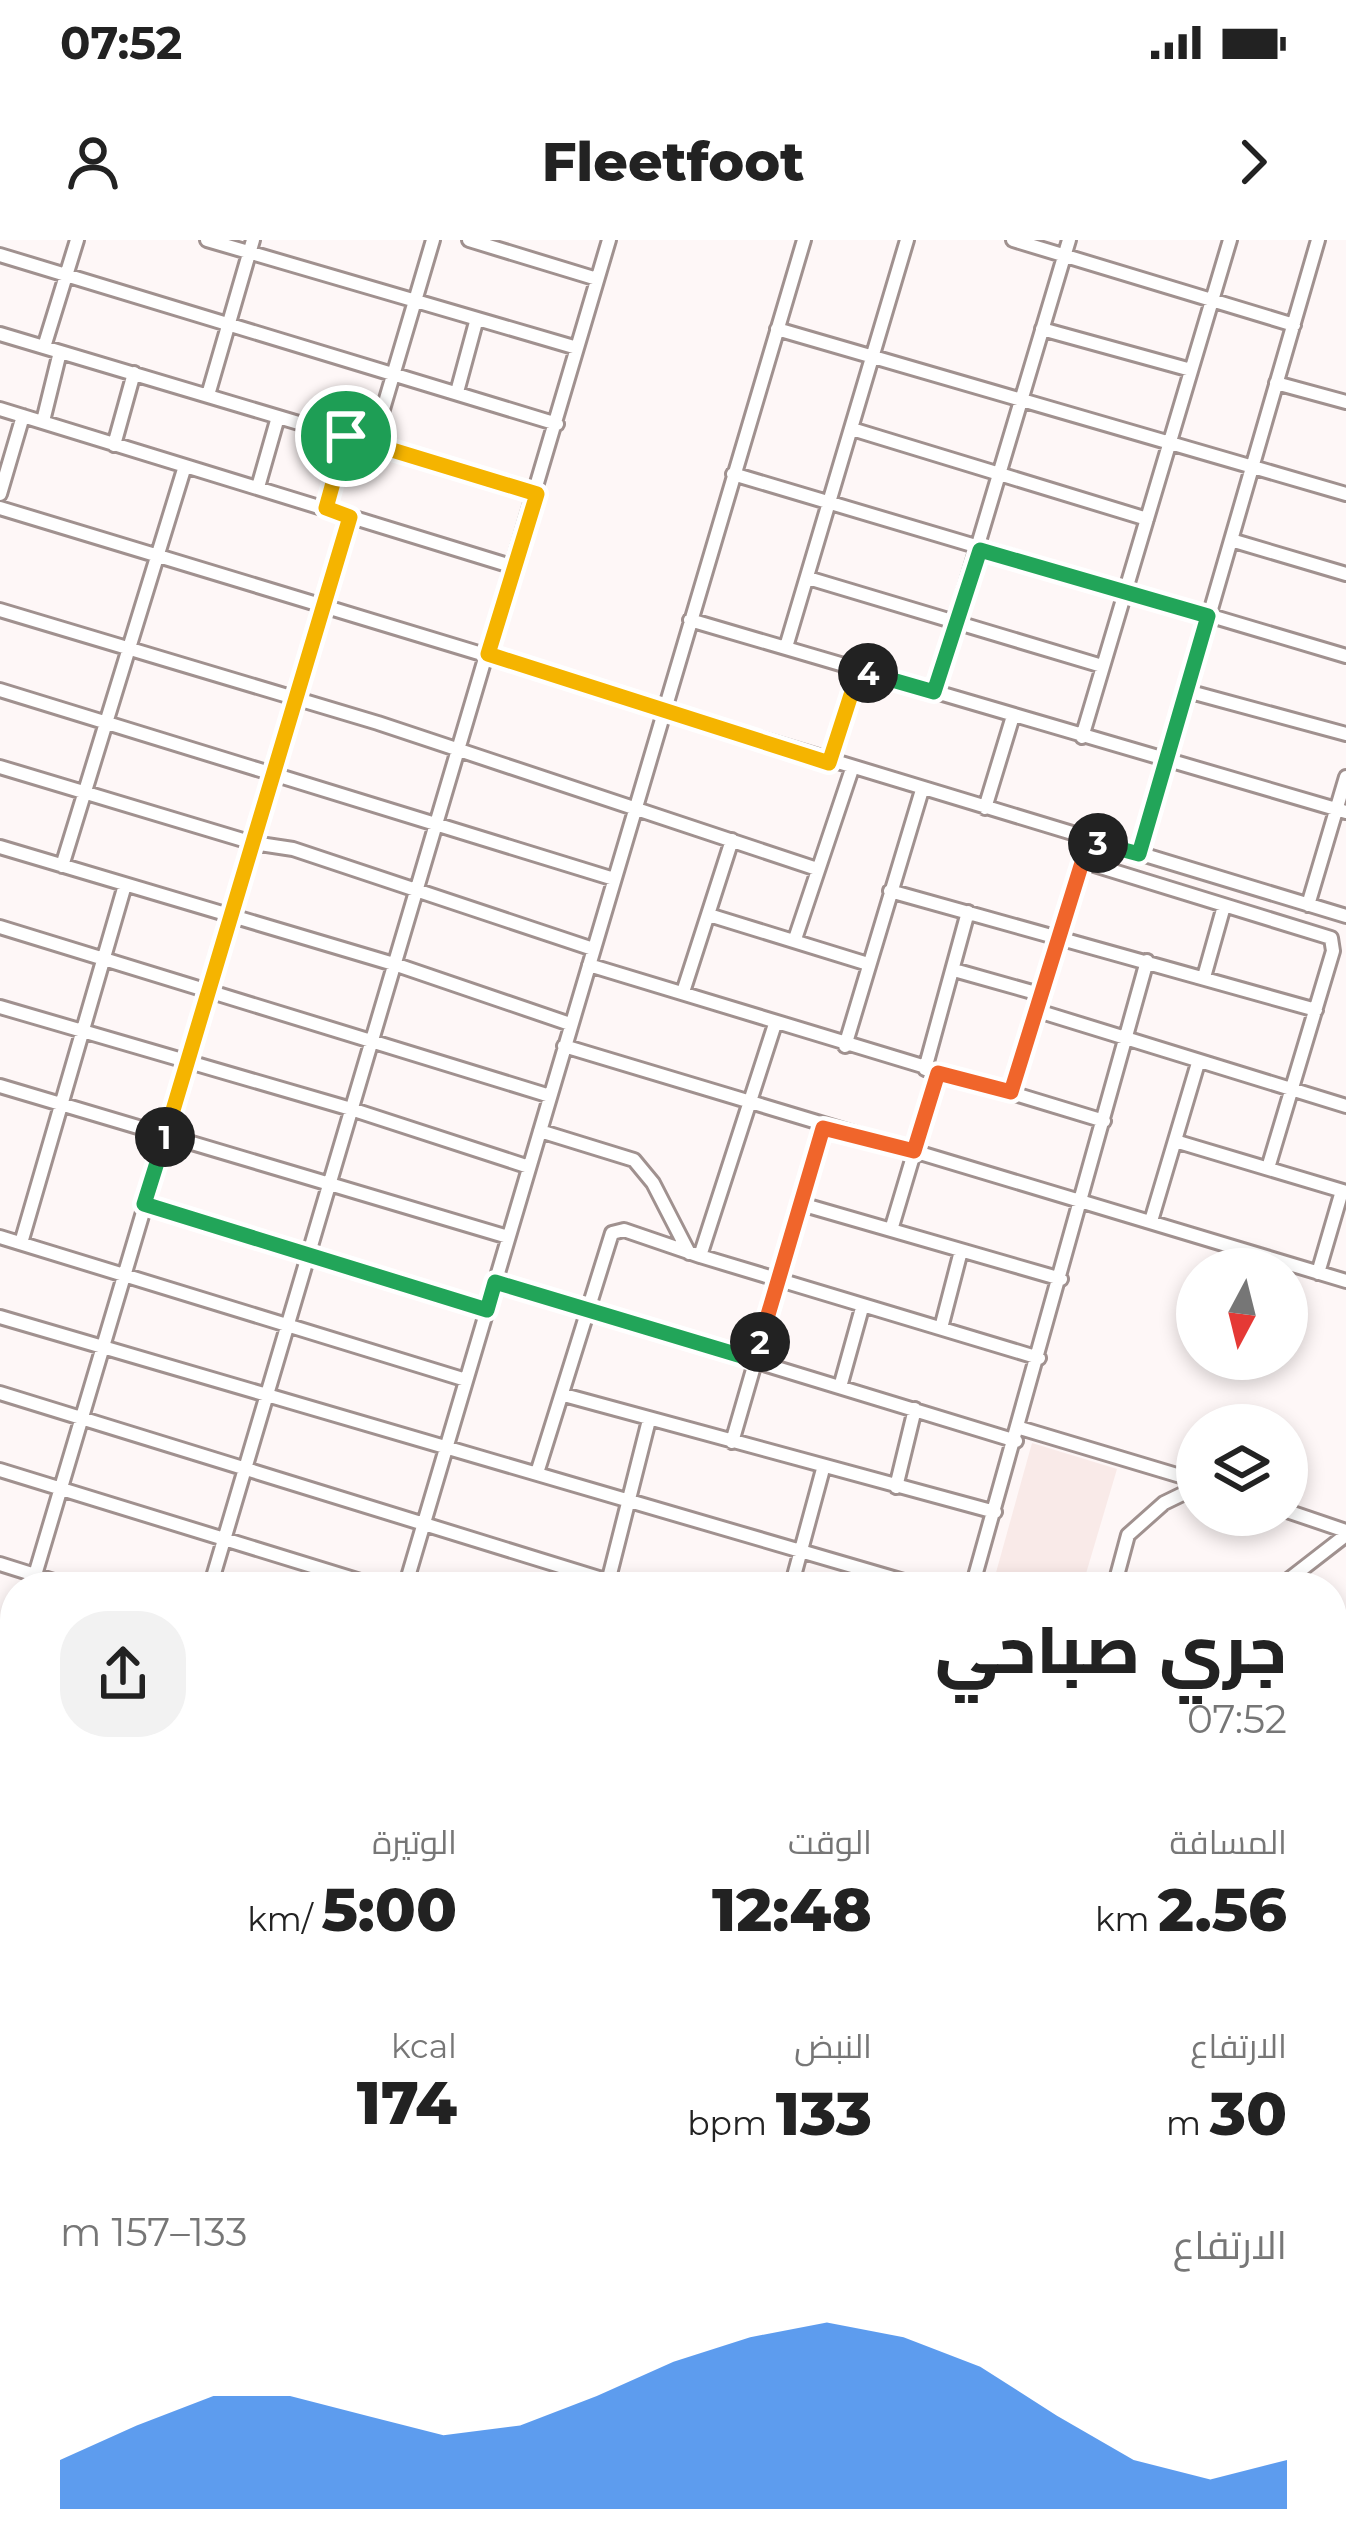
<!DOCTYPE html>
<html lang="ar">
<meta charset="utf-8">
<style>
body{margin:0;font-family:Montserrat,Cairo,sans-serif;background:#f2f2f2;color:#222;direction:rtl;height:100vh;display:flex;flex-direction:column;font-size:45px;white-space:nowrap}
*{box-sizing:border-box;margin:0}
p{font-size:39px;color:#767676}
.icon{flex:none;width:66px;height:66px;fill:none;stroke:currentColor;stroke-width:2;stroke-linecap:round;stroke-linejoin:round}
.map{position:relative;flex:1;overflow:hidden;direction:ltr}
.drawer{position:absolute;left:0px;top:1332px;width:1347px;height:975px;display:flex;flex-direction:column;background:#fff;border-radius:48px 48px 0 0;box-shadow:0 6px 18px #0003;direction:rtl}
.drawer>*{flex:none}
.needle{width:78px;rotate:187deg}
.controls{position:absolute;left:1176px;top:1008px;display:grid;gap:24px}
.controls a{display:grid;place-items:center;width:132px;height:132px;border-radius:50%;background:#fff;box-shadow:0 6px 18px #0003;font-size:60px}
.pin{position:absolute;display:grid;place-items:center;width:102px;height:102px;color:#fff;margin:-51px;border:6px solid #fff;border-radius:50%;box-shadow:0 3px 12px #0007}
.km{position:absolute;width:60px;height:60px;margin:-30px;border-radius:50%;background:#222;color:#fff;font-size:33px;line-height:60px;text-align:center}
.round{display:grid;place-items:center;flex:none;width:126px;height:126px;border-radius:48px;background:#f2f2f2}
.head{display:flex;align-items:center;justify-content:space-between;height:204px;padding:0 60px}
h1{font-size:66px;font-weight:800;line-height:90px}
.metrics{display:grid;grid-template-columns:repeat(3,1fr);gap:18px;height:204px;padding:12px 60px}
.metrics div{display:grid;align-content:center}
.metrics b{font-size:60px;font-weight:800}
.metrics small{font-size:33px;font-weight:400}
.metrics p{font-size:33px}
.chart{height:336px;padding:24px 60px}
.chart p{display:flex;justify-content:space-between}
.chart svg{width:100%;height:216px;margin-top:12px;fill:#1a73e8;opacity:.7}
.status{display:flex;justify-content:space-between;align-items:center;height:84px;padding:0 60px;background:#fff;direction:ltr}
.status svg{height:33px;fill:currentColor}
header{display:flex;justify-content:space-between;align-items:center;height:156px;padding:0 60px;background:#fff;font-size:54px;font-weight:800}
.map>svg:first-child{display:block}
.built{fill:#f9eae8}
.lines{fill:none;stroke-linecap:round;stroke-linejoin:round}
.minor-casing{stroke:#a0918f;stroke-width:18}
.minor{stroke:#fff;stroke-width:12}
.split-1-casing{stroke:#fff;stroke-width:24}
.split-2-casing{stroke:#fff;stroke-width:24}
.split-3-casing{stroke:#fff;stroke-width:24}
.split-4-casing{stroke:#fff;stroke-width:24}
.split-5-casing{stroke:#fff;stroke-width:24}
.split-1{stroke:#f5b400;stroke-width:15}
.split-2{stroke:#22a559;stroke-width:15}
.split-3{stroke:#f0652b;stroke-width:15}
.split-4{stroke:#22a559;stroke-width:15}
.split-5{stroke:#f5b400;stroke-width:15}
</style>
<div class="status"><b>07:52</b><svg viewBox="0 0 49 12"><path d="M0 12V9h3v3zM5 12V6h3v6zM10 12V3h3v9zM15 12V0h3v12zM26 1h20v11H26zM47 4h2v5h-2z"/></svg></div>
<header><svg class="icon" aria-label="forward" viewBox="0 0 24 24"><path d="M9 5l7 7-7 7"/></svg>Fleetfoot<svg class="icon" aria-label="person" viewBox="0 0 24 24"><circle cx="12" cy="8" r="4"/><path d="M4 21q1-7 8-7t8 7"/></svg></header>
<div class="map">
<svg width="1346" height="2305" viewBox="0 0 1346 2305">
<rect width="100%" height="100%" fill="#fef7f7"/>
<path class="built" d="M1032 1203 1117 1229 1082 1347H992Z"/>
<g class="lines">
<g class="minor-casing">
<path id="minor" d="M207 0 577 108
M469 0 597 39
M1013 0 1294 85
M0 15 557 184
M777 89 1346 254
M1042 89 1191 130
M0 94 537 254
M44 107 77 0
M1276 143 1346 162
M457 152 476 82
M208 155 253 0
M0 169 514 327
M43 181 60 112
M852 189 1147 279
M373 203 433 0
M114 205 134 133
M733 234 1346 416
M258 247 278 177
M0 254 23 176
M0 268 1346 676
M326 268 346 196
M1231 300 1346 334
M808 338 1102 426
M0 370 378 483 817 629
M690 380 1346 572
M786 407 907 0
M0 450 614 639
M1187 451 1346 494
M934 452 1069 0
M1082 497 1230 0
M829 523 859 431
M0 527 253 603 293 609 593 709
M985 568 1013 476
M0 607 397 725 570 784
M1140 614 1318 0
M1081 621 1331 698 1333 711 1268 928
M62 626 185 226
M890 651 1316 770
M1308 665 1346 537
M709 675 868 724
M0 687 550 856
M795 699 852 529
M589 725 1104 881
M954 730 1043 755
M1204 737 1224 666
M683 752 732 600
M0 767 351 869 529 927
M1038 771 1346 866
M564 806 1346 1041
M845 806 922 550
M925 829 968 672
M0 846 508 997
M1011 852 1089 600
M540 891 634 920 653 943 689 1013
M1175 901 1346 952
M144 964 487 1070
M801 964 1061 1039
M1151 981 1198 823
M891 990 938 833
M0 997 466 1140
M21 1003 125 645
M700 1016 1039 1118
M1318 1033 1342 951
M495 1042 1016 1201
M0 1077 924 1347
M941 1088 961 1011
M840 1147 862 1068
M0 1153 628 1347
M564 1155 995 1272
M1020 1188 1197 1241
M732 1202 823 888
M0 1230 380 1347
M537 1233 612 993 624 990 700 1016 775 784
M896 1247 915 1169
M1287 1271 1346 1291
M0 1324 73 1347
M35 1335 350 277
M607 1346 649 1180
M210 1347 609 0
M405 1347 804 0
M791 1347 823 1229
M972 1347 1147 721
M1114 1347 1128 1295 1164 1263 1197 1247
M1279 1347 1346 1295
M1332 1468 1346 1472
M0 1482 15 1487
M0 1562 15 1566
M1332 1579 1339 1556
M0 1642 15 1647
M1332 1642 1346 1646
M0 1717 15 1722
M1332 1732 1346 1736
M1332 1749 1346 1750
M0 1795 15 1747
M1332 1798 1346 1799
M1332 1869 1346 1868
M0 1874 15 1878
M0 1961 15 1965
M1332 1994 1346 1995
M1332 2051 1346 2053
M0 2111 15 2115
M1332 2120 1346 2118
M0 2192 15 2197
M1332 2196 1346 2194
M1332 2253 1346 2250
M0 2266 15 2271
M82 2292 121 2305
M332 2292 382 2305
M902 2292 903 2305
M1163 2292 1164 2305
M1246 2292 1247 2305
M454 2296 745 2295
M39 2305 43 2292
M224 2305 228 2292
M304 2305 308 2292
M1027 2305 1122 2292"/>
</g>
<use href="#minor" class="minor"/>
</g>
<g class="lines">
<g class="split-1-casing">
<path id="split-1" d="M165 897 350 277 326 268 346 196"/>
</g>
<g class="split-2-casing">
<path id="split-2" d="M165 897 144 964 487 1070 495 1042 755 1120 760 1102"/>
</g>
<g class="split-3-casing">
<path id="split-3" d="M760 1102 823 888 914 911 938 833 1011 852 1089 600 1098 603"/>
</g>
<g class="split-4-casing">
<path id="split-4" d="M868 433 934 452 980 310 1208 376 1139 614 1098 603"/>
</g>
<g class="split-5-casing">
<path id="split-5" d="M346 196 537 254 488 414 829 523 859 430 868 433"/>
</g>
<use href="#split-1" class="split-1"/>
<use href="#split-2" class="split-2"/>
<use href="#split-3" class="split-3"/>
<use href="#split-4" class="split-4"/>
<use href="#split-5" class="split-5"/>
</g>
</svg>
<div class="controls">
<a><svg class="needle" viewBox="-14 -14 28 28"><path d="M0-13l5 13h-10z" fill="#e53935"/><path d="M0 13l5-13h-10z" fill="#767676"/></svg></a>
<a><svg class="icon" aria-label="layers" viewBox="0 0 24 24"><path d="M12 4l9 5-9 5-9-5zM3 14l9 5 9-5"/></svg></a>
</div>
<div class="pin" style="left:346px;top:196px;background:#1e9e55"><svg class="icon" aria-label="arrive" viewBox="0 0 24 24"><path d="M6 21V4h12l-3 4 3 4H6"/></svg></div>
<b class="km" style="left:165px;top:897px">1</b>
<b class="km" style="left:760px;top:1102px">2</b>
<b class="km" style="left:1098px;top:603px">3</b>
<b class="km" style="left:868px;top:433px">4</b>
<section class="drawer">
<div class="head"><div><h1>جري صباحي</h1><p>07:52</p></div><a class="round"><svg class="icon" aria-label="share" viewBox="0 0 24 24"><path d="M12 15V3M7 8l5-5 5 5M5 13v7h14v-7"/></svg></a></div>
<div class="metrics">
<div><p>المسافة</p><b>2.56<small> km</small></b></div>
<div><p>الوقت</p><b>12:48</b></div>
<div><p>الوتيرة</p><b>5:00<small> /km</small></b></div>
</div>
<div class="metrics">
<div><p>الارتفاع</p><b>30<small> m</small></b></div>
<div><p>النبض</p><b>133<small> bpm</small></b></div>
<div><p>kcal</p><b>174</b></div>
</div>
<div class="chart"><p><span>الارتفاع</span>133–157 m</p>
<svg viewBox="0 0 160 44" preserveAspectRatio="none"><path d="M0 44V34L10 27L20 21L30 21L40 25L50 29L60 27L70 21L80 14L90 9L100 6L110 9L120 15L130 25L140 34L150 38L160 34V44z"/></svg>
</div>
</section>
</div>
